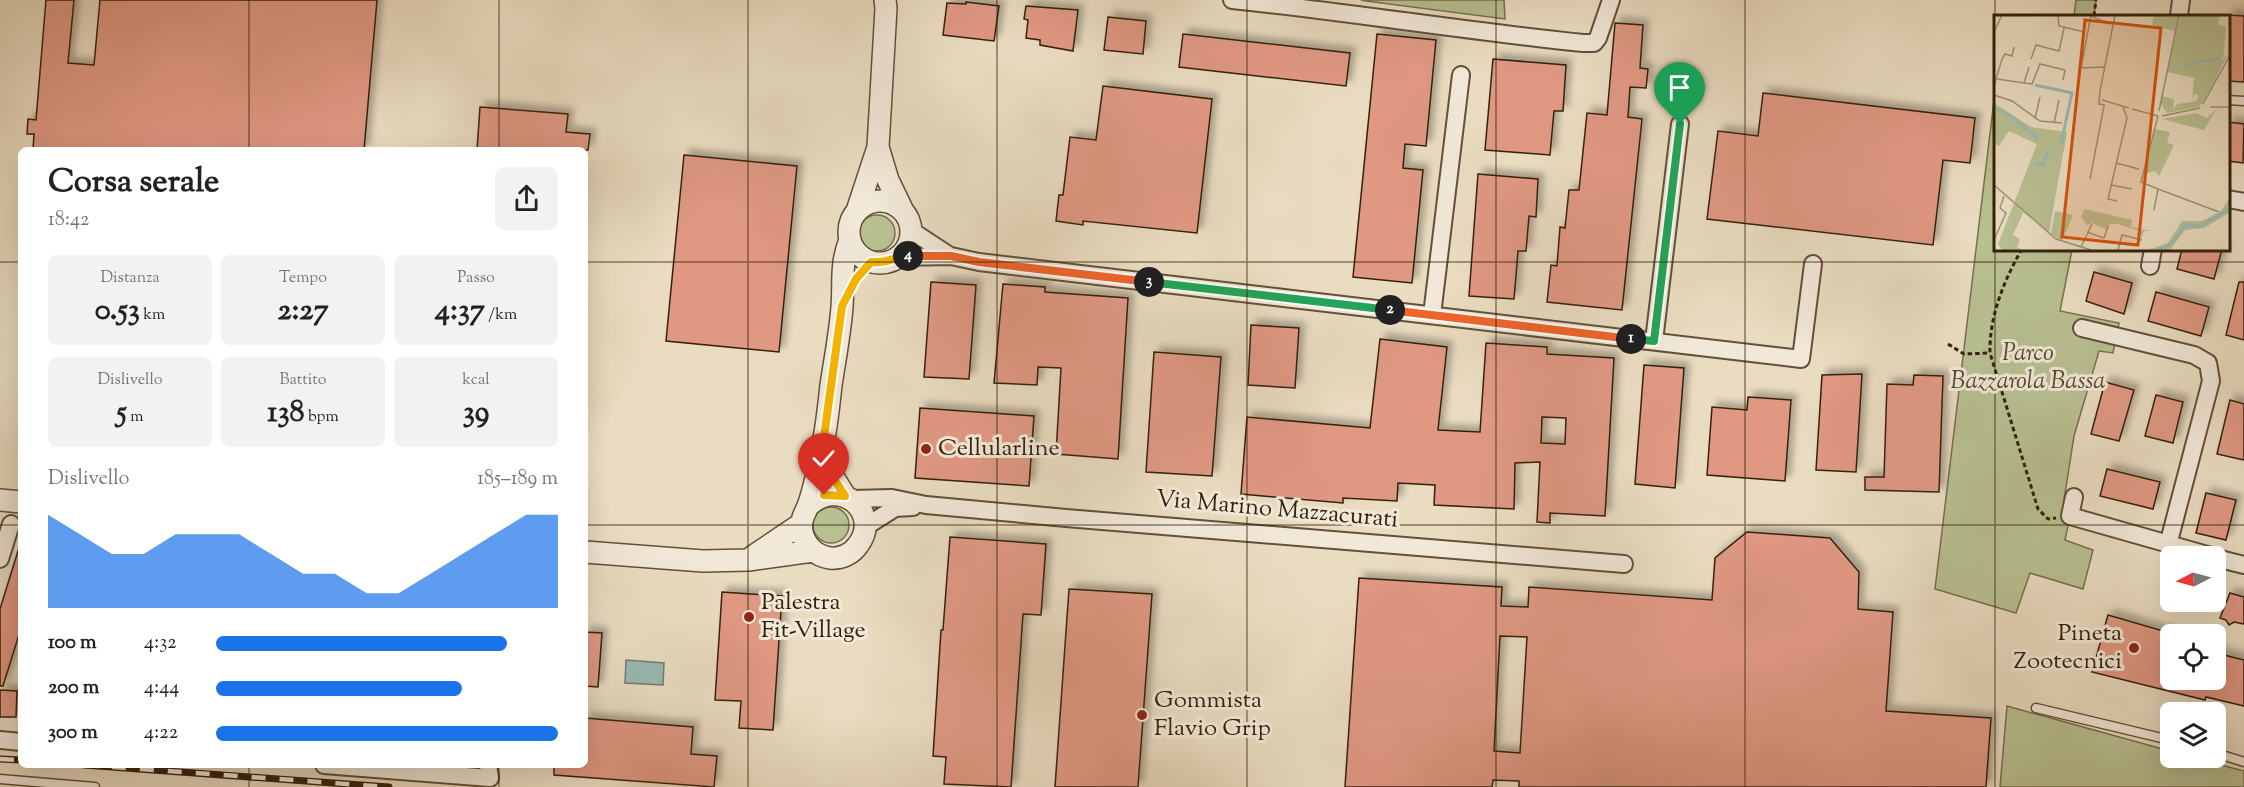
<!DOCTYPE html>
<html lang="it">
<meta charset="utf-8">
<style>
body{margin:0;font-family:"Sorts Mill Goudy",serif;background:#f2f2f2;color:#222;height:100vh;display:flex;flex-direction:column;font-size:22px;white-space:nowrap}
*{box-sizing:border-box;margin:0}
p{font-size:20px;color:#767676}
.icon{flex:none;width:33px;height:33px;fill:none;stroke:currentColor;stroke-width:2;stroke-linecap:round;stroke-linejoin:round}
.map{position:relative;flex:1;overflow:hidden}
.panel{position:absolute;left:18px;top:147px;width:570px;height:621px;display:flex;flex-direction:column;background:#fff;border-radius:9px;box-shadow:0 6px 24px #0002}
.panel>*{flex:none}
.needle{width:39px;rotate:264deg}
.tools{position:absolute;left:2160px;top:546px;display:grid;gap:12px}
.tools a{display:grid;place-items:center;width:66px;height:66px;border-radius:9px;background:#fff;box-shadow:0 6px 24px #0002;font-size:30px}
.pin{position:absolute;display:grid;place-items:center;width:51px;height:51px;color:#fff;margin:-62px -26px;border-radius:50% 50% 50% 0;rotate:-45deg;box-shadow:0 0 6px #0007}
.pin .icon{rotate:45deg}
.km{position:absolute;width:30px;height:30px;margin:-15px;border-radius:50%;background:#222;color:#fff;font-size:16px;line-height:30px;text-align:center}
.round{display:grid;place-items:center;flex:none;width:63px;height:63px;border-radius:9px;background:#f2f2f2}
.overview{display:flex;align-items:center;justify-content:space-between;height:102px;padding:0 30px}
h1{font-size:33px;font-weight:700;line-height:45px}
.stats{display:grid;grid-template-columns:repeat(3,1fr);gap:9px;height:102px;padding:6px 30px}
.stats div{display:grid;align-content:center;border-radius:9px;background:#f2f2f2;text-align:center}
.stats b{font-size:30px;font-weight:700}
.stats small{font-size:16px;font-weight:400}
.stats p{font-size:16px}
.chart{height:168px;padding:12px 30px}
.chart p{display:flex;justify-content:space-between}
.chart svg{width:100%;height:108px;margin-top:6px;fill:#1a73e8;opacity:.7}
ul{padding:0 30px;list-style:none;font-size:20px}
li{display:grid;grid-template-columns:96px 72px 1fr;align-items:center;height:45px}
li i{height:15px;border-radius:8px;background:#1a73e8}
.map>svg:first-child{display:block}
.green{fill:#b8c092;stroke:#76704e;stroke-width:1.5}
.water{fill:#98bbb4;stroke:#707d70;stroke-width:1.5}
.building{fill:#e09883;stroke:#34210b;stroke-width:1.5;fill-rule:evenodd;filter:url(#shadow)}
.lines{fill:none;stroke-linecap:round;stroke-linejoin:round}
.service-casing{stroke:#625038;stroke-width:11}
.minor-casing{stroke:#625038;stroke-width:20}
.tertiary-casing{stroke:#625038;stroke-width:24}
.path{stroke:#34210b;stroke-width:3;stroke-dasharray:4.5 3;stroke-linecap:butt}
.service{stroke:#f1e8d7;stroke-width:8}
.minor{stroke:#f1e8d7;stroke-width:16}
.tertiary{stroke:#f1e8d7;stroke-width:21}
.rail-casing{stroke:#34210b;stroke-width:7}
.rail{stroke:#f1e8d7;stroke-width:4.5;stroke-dasharray:14;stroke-linecap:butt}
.split-1-casing{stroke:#fff;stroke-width:12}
.split-2-casing{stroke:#fff;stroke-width:12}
.split-3-casing{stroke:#fff;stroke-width:12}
.split-4-casing{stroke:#fff;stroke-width:12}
.split-5-casing{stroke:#fff;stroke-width:12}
.split-6-casing{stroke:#fff;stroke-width:12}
.split-1{stroke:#22a559;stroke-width:8}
.split-2{stroke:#f0652b;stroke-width:8}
.split-3{stroke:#22a559;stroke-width:8}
.split-4{stroke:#f0652b;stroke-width:8}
.split-5{stroke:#f5b400;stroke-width:8}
.split-6{stroke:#f5b400;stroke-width:8}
.grid{fill:none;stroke:#34210b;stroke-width:1.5;stroke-opacity:0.55}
.poi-dot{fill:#8f2418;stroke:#f1e8d7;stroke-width:2}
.labels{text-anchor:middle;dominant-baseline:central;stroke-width:6;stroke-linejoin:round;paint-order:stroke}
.park-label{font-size:24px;font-style:italic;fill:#55492d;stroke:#f1e8d7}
.poi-label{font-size:24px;fill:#34210b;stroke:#f1e8d7;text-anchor:start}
.street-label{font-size:24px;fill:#34210b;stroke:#f1e8d7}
.inset-river{fill:none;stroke:#98bbb4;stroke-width:3}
.inset-road{fill:none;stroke:#a19178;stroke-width:1.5}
.view{fill:#d6530c;fill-opacity:0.15;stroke:#d6530c;stroke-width:3}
.inset-edge{fill:none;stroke:#34210b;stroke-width:3}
</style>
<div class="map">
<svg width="2244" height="787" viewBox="0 0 2244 787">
<defs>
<filter id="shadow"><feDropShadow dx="5.5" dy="-5.5" stdDeviation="3" flood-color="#0004"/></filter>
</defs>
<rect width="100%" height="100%" fill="#eadcc1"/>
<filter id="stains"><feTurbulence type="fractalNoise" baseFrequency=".00333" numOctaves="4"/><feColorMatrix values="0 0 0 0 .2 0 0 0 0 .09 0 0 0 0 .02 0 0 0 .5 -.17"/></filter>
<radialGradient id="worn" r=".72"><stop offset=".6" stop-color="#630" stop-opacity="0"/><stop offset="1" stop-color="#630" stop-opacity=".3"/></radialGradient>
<path class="green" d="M1361 0H1504L1505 19 1366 1Z
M2076 0H2096L2094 16H2074Z
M1995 92V249L2072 250 2060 311 2119 323 2113 353 2099 351 2074 436 2064 500 2070 516 2065 540 2093 550 2083 589 2030 573 2016 613 1935 589Z
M859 233a18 18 0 1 1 36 0a18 18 0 1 1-36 0Z
M813 525a18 18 0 1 1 36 0a18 18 0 1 1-36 0Z
M2007 706 2170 751V758H2194L2244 771V787H2000Z"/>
<path class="water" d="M626 660 664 663 663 685 625 683Z"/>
<path class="building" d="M46 0H74L68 63 94 65 100 0H377L364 150H33L34 134H27L28 119 36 120Z
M966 2 999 6 994 41 943 35 947 3 966 4Z
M1026 6 1078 10 1073 51 1040 45V40L1026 38 1028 20 1024 19Z
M2228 15 2244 16V82L2228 81Z
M1108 17 1146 21 1143 54 1104 50Z
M1615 23 1643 25 1640 68 1648 69 1646 88 1630 87 1628 117 1642 119 1622 310 1547 302 1551 265 1557 266 1560 227 1565 228 1569 190H1579L1587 113 1607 115Z
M1183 34 1350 53 1346 86 1179 67Z
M1377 34 1436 40 1426 146 1405 144 1403 168 1423 170 1412 283 1353 277Z
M1493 59 1566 65 1563 111H1554L1550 155 1485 150Z
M1103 86 1212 99 1197 233 1083 221V225L1056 221 1059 195H1063L1070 137 1096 140Z
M1763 93 1975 118 1970 163 1943 160 1933 245 1707 219 1718 131 1758 136Z
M480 107 568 114 566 132 590 134 588 150H477Z
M2228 122 2244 124 2243 163 2228 161Z
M684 155 797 166 779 352 666 341Z
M1478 174 1538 179 1536 217 1529 216 1526 251H1518L1514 299 1469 296Z
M2182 249H2222L2214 279 2177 269Z
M2094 272 2132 283 2124 314 2086 301Z
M931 282 976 285 969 379 924 377Z
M2239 282H2244V340L2226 335Z
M1003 284 1045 287V292L1128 298 1118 459 1056 454 1061 368 1038 367 1037 385 994 383Z
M2156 292 2209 307 2201 336 2148 321Z
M1251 325 1299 328 1295 388 1248 385Z
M1380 339 1447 347 1438 430 1480 432 1486 343 1547 347V354L1614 358 1605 516 1550 513V523L1537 522 1540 462 1515 463 1514 509 1434 505 1435 485 1416 484 1398 483 1397 501 1343 498V503L1241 494 1247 417 1370 428ZM1542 417 1566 418 1565 444 1541 443Z
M1154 352 1221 357 1212 476 1146 472Z
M1644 365 1684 368 1675 488 1635 484Z
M1862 374 1856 472 1816 470 1822 375Z
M1914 375 1943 376 1939 492 1865 490V477H1884L1887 384 1913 385Z
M2105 382 2134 390 2119 441 2091 434Z
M2156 395 2183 402 2173 443 2145 436Z
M1748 397 1791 400 1785 481 1707 475 1712 407 1747 410Z
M2230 400 2244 404V460L2217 454Z
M920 408 1034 416 1029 486 915 478Z
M2107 469 2160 482 2153 509 2100 496Z
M2206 493 2236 500 2226 540 2196 533Z
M1747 532 1830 538 1859 572 1858 609 1893 612 1886 711 1991 718 1986 787H1519V781L1493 780 1492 787H1345L1359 578 1502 587 1501 606 1528 607 1529 587 1712 600 1715 558ZM1500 636 1527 637 1520 753 1494 751Z
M950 537 1046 544 1041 615 1023 614 1011 787 944 784 946 757 933 756 941 630H943Z
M18 551 21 552V628L3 686H0V609Z
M1069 589 1152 594 1138 787H1055Z
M722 592 782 596 773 730 739 728 741 701 715 700Z
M2230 593 2244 597V624L2234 622 2229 625 2226 620 2220 618Z
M2108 615 2170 633V680H2216V653L2244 660V706L2206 697 2205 700 2092 672Z
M585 632 602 633 598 687 585 686Z
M0 690 17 691 16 717H0Z
M585 718 693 727 691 754 717 756 714 787 554 775V765H585Z"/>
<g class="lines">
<g class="service-casing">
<path id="service" d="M2228 100 2244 101
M2036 708 2170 740
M2216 753 2244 762
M0 779 95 787"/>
</g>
<g class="minor-casing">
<path id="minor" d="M1232 0C1349 12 1465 31 1583 43H1594L1598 38 1611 0
M2179 16 2181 0
M2228 199 2244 202
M912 231 950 256
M899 257 951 256 979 262 1801 359 1813 264
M2150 266 2153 249
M1432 315 1461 75
M2082 328 2194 355 2208 363 2211 381 2168 545
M1654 341 1680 124
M2074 497 2070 516 2211 556
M851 499 892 498 926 505 1066 518 1624 564
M865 527 895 508 913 507
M2216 558 2244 565
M0 559 11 524
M0 740 21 742
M324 765 490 778 488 765"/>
</g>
<g class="tertiary-casing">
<path id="tertiary" d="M878 147 888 180 902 209
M849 232a31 31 0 1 1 62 0a31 31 0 1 1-62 0Z
M857 211 878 147 886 8 885 0
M823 444 832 475 845 496
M0 500 21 502
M808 506C841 475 882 514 858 545 852 554 841 559 830 558 816 556 805 546 802 532 800 521 804 515 808 506 815 487 819 464 823 444 827 424 829 404 831 385 835 359 840 333 842 307 844 282 840 265 850 240
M585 552 703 561 748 560 813 551
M752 557 801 524"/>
</g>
<path class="path" d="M2094 16 2096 0
M2022 249C2004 280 1989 317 1990 353L2038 509 2048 519 2056 518
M1948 344 1964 354 1990 353"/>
<use href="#service" class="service"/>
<use href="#minor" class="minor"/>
<use href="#tertiary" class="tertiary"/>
<g class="rail-casing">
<path id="rail" d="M0 759 21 760
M84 765 389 787"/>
</g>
<use href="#rail" class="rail"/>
</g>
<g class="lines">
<g class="split-1-casing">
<path id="split-1" d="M1631 339 1654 341 1680 124"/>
</g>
<g class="split-2-casing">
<path id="split-2" d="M1390 310 1631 339"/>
</g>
<g class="split-3-casing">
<path id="split-3" d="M1149 282 1390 310"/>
</g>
<g class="split-4-casing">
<path id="split-4" d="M908 256H951L979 262 1149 282"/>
</g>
<g class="split-5-casing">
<path id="split-5" d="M826 455 823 444 842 306 856 279 871 262C885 264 895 257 908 256"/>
</g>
<g class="split-6-casing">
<path id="split-6" d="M824 495 845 496 832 476 826 455"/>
</g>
<use href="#split-1" class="split-1"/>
<use href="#split-2" class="split-2"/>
<use href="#split-3" class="split-3"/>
<use href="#split-4" class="split-4"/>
<use href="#split-5" class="split-5"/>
<use href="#split-6" class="split-6"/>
</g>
<path class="grid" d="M249 0V150M499 0V150M748 0V787M997 0V787M1247 0V787M1496 0V787M1745 0V787M1995 0V787M0 262H21M585 262H2244M0 525H21M585 525H2244M249 765V787M499 765V787"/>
<g class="poi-dot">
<circle cx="926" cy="449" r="6"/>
<circle cx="749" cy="617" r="6"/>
<circle cx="2134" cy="648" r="6"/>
<circle cx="1142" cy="715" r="6"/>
</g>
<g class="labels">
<g class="park-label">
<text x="2028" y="354">Parco<tspan x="2028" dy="28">Bazzarola Bassa</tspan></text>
</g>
<g class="poi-label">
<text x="938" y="449">Cellularline</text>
<text x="761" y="603">Palestra<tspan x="761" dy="28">Fit-Village</tspan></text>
<text x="2122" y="634" text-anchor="end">Pineta<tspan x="2122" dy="28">Zootecnici</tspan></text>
<text x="1154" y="701">Gommista<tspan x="1154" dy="28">Flavio Grip</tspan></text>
</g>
<g class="street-label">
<text transform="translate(1277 510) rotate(5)">Via Marino Mazzacurati</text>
</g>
</g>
<g transform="translate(1994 15)">
<rect width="236" height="236" fill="#eadcc1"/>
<path d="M160 0H185L181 16 158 10ZM186 0H226L224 9 232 12 229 45 235 37 209 88 204 92 173 98 166 88 168 81 180 84 179 95 183 89 198 87 203 85 204 80 200 79 198 86 200 63 173 57ZM0 88 37 112 73 117 55 217 21 191 29 198 19 220 26 224 23 232 29 235H8L4 229 43 129 15 116 5 131 0 128ZM222 95 210 115 168 104 202 98 213 103ZM161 114 176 117 173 128 180 130 165 161 161 156 150 159ZM235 184V198L210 213 191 215 176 235H154L174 228 188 206H208L226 197ZM91 194 138 205 137 212 157 216H150L147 224 146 216 123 209H116L114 215 98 208 93 210 87 202ZM61 196 79 200 68 226 57 219Z" fill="#b8c092"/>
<path class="inset-river" d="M190 50 226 43M41 70 78 78 67 128M0 93 17 101M18 102 44 124M40 148 49 150 55 134M163 235 177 229 191 210 206 211 236 193"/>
<path class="inset-road" d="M64 0 65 11 90 17M97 0 87 53 110 52M97 1 116 9M0 17 8 0M37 44 42 30 65 36 70 13M3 64 30 68 35 52M30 68 38 69 46 49 71 55 69 65M0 71 8 44 11 39 18 41 20 32M0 80 18 86 46 106 68 108M108 85 135 93M209 89 236 40M111 90 105 89 106 76 121 0M216 92H236M138 94 164 101M165 96 185 0M168 101 206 93M41 104 46 82M60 108 65 85M122 148 145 154M96 164 110 91M0 170 62 224 97 235M117 170 138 174M164 174 225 197M123 186 114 184 133 103 129 92M160 195 164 174 147 167 164 101M93 217 110 223 114 211M0 225 12 198 6 193 10 181M87 232 98 209M124 235 128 220 148 225"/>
<path class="view" d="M91 5 167 13 144 230 68 222Z"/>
<rect width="236" height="236" class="inset-edge"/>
</g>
<rect width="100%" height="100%" filter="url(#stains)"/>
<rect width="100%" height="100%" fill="url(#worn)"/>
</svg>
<div class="tools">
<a><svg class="needle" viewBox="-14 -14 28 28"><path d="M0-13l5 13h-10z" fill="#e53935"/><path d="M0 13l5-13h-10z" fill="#767676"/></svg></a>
<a><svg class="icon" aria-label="locate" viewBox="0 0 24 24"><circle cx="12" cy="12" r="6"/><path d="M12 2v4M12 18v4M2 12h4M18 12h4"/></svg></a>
<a><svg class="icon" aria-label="layers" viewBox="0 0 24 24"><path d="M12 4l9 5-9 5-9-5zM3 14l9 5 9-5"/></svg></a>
</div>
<div class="pin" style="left:1680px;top:124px;background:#1e9e55"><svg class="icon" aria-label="arrive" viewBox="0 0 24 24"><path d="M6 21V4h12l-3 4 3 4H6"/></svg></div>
<div class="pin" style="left:824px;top:495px;background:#d93025"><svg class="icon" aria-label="check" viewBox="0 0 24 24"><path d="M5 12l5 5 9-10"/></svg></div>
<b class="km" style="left:1631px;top:339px">1</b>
<b class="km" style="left:1390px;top:310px">2</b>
<b class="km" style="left:1149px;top:282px">3</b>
<b class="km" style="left:908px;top:256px">4</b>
<section class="panel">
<div class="overview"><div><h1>Corsa serale</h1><p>18:42</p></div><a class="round"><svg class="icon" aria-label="share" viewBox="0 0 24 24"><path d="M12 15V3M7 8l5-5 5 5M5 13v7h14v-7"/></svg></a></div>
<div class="stats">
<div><p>Distanza</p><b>0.53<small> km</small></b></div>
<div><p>Tempo</p><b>2:27</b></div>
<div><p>Passo</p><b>4:37<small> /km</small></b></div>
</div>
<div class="stats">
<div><p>Dislivello</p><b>5<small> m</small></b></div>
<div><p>Battito</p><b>138<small> bpm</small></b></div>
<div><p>kcal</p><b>39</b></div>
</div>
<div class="chart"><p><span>Dislivello</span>185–189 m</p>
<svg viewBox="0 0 160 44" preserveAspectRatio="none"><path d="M0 44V6L10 14L20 22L30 22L40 14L50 14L60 14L70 22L80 30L90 30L100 38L110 38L120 30L130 22L140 14L150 6L160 6V44z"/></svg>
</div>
<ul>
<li><b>100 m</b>4:32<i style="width:85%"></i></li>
<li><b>200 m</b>4:44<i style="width:72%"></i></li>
<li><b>300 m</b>4:22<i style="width:100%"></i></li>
</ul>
</section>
</div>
